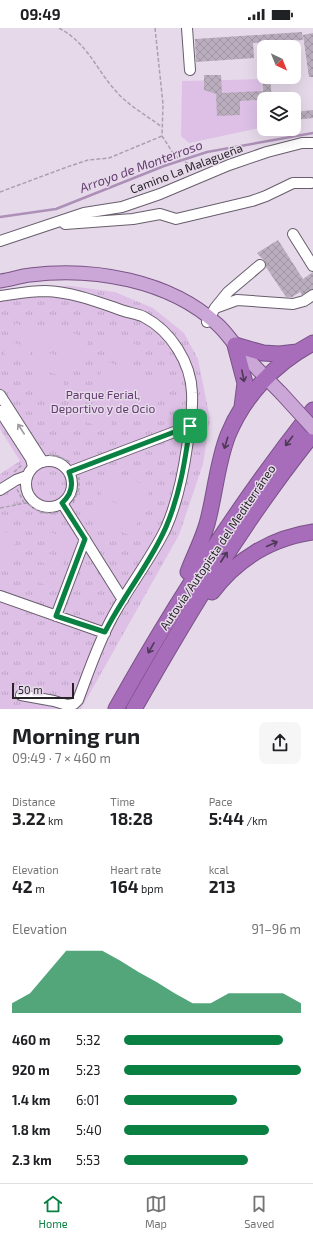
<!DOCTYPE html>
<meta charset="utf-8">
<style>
body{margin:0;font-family:"Exo 2",sans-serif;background:#f6f6f6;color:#202124;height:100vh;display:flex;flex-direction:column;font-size:15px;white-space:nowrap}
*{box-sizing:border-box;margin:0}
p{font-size:13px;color:#757577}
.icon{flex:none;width:22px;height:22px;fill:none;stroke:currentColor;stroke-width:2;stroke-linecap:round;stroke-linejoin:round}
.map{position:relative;height:681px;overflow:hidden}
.sheet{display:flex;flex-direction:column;background:#fff;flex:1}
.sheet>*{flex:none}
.needle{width:26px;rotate:137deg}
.controls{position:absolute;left:257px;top:12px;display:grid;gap:8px}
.controls a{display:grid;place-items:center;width:44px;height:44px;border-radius:8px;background:#fff;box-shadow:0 4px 16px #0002;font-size:20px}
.scale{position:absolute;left:12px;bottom:10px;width:62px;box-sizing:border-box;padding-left:4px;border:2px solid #272329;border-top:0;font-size:11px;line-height:14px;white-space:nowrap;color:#272329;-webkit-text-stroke:3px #e6daea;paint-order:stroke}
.pin{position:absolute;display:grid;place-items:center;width:34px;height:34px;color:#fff;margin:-17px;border-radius:8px;box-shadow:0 2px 6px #0006}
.round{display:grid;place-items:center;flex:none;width:42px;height:42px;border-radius:8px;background:#f6f6f6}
.headline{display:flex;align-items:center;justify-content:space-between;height:68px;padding:0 12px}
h1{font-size:22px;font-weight:700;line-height:30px}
.figures{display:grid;grid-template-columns:repeat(3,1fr);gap:6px;height:68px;padding:4px 12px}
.figures div{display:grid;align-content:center}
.figures b{font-size:17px;font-weight:700}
.figures small{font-size:11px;font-weight:400}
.figures p{font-size:11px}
.chart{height:112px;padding:8px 12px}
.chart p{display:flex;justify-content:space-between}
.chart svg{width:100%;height:72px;margin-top:4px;fill:#0b8043;opacity:.7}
ul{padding:0 12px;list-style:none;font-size:13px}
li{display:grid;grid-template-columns:64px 48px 1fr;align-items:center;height:30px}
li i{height:10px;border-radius:5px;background:#0b8043}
.status{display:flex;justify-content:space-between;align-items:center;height:28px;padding:0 20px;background:#fff;direction:ltr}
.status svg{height:11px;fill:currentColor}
.dock{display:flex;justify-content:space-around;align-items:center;height:56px;border-top:1px solid #e0e0e0;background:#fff;font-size:11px;color:#757577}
.dock a{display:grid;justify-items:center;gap:2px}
.dock .selected{color:#0b8043}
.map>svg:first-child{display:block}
.grass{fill:url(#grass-tufts)}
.garden{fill:#dec0e7}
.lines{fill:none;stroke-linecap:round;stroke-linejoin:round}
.stream{stroke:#ad90b7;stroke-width:2.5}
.building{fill:url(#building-cross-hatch)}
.minor-casing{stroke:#685e6c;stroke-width:12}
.major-casing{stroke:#7a5287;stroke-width:15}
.highway-casing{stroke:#7a5287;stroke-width:17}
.path{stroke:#aaa1ae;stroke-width:1.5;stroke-dasharray:4 2;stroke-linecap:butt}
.minor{stroke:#fff;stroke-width:10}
.major{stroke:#caa7d6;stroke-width:13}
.highway{stroke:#a76cba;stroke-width:15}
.major-bridge-casing{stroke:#7a5287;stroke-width:15;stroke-linecap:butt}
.major-bridge{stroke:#caa7d6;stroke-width:13}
.oneway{stroke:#4d3954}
.oneway2{stroke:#9e9c9f}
.route-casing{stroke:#fff;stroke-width:8}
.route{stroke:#0b8043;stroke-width:5}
.labels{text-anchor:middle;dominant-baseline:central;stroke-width:3;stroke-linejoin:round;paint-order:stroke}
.street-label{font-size:12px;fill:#272329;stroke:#e6daea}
.park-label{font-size:12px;fill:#633c70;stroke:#e6daea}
.water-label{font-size:13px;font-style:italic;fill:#653d71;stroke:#e6daea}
</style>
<div class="status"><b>09:49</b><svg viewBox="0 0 49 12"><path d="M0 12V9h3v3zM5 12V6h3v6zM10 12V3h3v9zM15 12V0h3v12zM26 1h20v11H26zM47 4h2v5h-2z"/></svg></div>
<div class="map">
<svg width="313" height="681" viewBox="0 0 313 681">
<defs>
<pattern id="grass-tufts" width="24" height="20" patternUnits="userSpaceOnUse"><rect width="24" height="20" fill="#dec0e7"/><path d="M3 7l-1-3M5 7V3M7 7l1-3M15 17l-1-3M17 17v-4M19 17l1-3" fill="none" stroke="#bea5c6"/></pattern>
<pattern id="building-cross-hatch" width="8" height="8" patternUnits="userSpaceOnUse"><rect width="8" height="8" fill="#baaebe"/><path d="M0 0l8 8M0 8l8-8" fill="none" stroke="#a095a3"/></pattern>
</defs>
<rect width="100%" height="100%" fill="#e6daea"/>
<path class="grass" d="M36 258H71L115 264 153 280 184 305 198 331 210 391 203 436 179 507 81 681H0V446L20 433 0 401V261Z"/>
<path class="garden" d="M261 51 264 99 189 115 181 108 182 53Z
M15 295 38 304 33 317 10 308Z
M45 295 89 311 81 333 37 317Z
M112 308 138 317 132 332 106 323Z
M9 313 32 321 27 334 4 326Z
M41 322 72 333 66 350 35 339Z
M105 333 165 354 152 391 92 370Z
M34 344 64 355 58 372 27 361Z
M89 377 115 386 109 402 83 393Z
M109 443 151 459 142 482 100 466Z
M100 469 141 485 132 508 91 492Z
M0 502 17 508 14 518 0 514Z
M50 504 71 512 68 522 47 515Z
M0 520 12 524 8 535 0 532Z
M44 524 65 531 61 541 40 534Z
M37 543 58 550 54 560 34 553Z"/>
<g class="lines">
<path class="stream" d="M0 189 56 181 164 138 207 124 313 105"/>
</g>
<path class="building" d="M302 4 303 12 253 15 254 30 196 34 195 11Z
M313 5V49H309L303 7Z
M204 47H221L222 65 263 63 262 51 270 50 272 71 240 73V87L217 88 216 66 204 62Z
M313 82V90L294 92V84Z
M278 212 303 251 313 244V261L302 267 300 264 292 269H286L266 239 265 233 257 225Z"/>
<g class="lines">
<g class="minor-casing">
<path id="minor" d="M187 0 190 42
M62 193 65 196 133 191 160 186 176 191 252 173 266 168 293 155H311
M293 206 313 238
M0 213 84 185 122 179 160 166 229 137 267 124 302 115H313
M0 268C15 266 30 263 45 263 73 264 98 274 124 283 130 285 138 286 144 289 171 303 191 335 192 365 193 383 190 401 187 419 183 447 177 475 166 500 151 531 129 558 113 588 98 615 89 643 78 672L74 676 67 677 54 673 21 667
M215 280 228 264 260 237
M207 294 215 280 237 272 293 276 304 273 313 267
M0 367 43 434
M0 383 31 431 33 439
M26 456a23 23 0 1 1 46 0a23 23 0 1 1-46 0Z
M69 444 190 398
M0 462 16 452 27 448
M62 475 123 572
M0 568 105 605
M56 588 85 511"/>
</g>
<g class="major-casing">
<path id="major" d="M0 253C10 252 20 248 30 247 93 239 169 252 217 296 225 303 230 311 237 319 251 335 266 350 281 365"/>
</g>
<g class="highway-casing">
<path id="highway" d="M242 379 245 355 235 317 263 325 279 326 297 324
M188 544C194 528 202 513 207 496 215 467 217 435 228 407 244 368 275 335 313 315
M212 564C237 531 272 510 313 504
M116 681C174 577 239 476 313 382
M134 681C188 586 244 492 313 406"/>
</g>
<path class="path" d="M59 0C87 15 95 39 114 61 127 77 146 87 162 99
M155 0 163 76 162 108 175 128 187 135 192 142
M0 164 67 139 88 132 109 130 162 108
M49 427 58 428 70 434
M14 444 23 436
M17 461 24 475
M73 475 79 461V449
M0 480 26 475 42 485H58"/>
<use href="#minor" class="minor"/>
<use href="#major" class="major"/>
<use href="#highway" class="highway"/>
<g class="major-bridge-casing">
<path id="major-bridge" d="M281 365 313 400"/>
</g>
<use href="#major-bridge" class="major-bridge"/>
</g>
<defs><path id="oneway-shaft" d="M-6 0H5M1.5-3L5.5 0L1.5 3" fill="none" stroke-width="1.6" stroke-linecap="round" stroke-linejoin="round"/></defs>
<g class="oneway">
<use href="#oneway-shaft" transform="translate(243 348) rotate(79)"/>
<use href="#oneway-shaft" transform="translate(289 413) rotate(127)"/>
<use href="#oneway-shaft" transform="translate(226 415) rotate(107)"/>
<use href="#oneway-shaft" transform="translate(272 516) rotate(-24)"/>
<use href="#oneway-shaft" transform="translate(224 529) rotate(-57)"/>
<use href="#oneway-shaft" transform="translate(151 620) rotate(120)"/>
</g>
<use class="oneway2" href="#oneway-shaft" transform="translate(21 401) rotate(-123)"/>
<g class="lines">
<g class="route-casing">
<path id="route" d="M190 398C185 433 180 466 166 499 150 536 123 568 105 604L56 588 85 511 62 475C72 466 74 456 69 444Z"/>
</g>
<use href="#route" class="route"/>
</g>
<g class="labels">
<g class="street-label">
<text transform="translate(186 140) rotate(-21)">Camino La Malagueña</text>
<text transform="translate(217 519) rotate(-56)">Autovía/Autopista del Mediterráneo</text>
</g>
<g class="park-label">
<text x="103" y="366">Parque Ferial,<tspan x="103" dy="14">Deportivo y de Ocio</tspan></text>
</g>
<g class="water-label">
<text transform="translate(141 138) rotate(-20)">Arroyo de Monterroso</text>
</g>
</g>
</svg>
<div class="controls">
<a><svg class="needle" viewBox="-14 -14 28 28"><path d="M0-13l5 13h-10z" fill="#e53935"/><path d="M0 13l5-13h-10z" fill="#757577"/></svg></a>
<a><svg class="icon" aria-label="layers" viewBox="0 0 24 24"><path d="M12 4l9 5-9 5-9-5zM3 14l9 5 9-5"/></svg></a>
</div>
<div class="scale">50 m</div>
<div class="pin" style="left:190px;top:398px;background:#1e9e55"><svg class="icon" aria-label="arrive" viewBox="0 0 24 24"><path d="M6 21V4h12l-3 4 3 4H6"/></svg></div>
</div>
<section class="sheet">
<div class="headline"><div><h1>Morning run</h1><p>09:49 · 7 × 460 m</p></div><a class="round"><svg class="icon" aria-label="share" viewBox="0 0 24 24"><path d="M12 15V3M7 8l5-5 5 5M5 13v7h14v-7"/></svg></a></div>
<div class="figures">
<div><p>Distance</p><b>3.22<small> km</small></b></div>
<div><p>Time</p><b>18:28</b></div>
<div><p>Pace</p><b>5:44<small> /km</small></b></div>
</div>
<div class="figures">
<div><p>Elevation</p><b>42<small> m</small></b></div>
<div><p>Heart rate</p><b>164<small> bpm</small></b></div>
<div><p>kcal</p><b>213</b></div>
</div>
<div class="chart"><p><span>Elevation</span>91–96 m</p>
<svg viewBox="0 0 160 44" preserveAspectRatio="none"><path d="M0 44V38L10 32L20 19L30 6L40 6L50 6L60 12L70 19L80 25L90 32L100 38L110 38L120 32L130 32L140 32L150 32L160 38V44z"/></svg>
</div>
<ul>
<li><b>460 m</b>5:32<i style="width:90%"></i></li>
<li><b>920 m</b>5:23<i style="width:100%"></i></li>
<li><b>1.4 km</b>6:01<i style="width:64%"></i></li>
<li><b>1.8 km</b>5:40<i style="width:82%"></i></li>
<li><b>2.3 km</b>5:53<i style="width:70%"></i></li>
</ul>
</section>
<nav class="dock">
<a class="selected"><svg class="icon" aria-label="home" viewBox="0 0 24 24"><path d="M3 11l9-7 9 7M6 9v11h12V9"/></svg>Home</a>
<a><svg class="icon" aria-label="map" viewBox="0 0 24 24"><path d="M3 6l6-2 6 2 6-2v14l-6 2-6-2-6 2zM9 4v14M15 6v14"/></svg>Map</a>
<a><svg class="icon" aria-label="saved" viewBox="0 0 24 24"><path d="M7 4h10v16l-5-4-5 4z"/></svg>Saved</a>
</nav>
